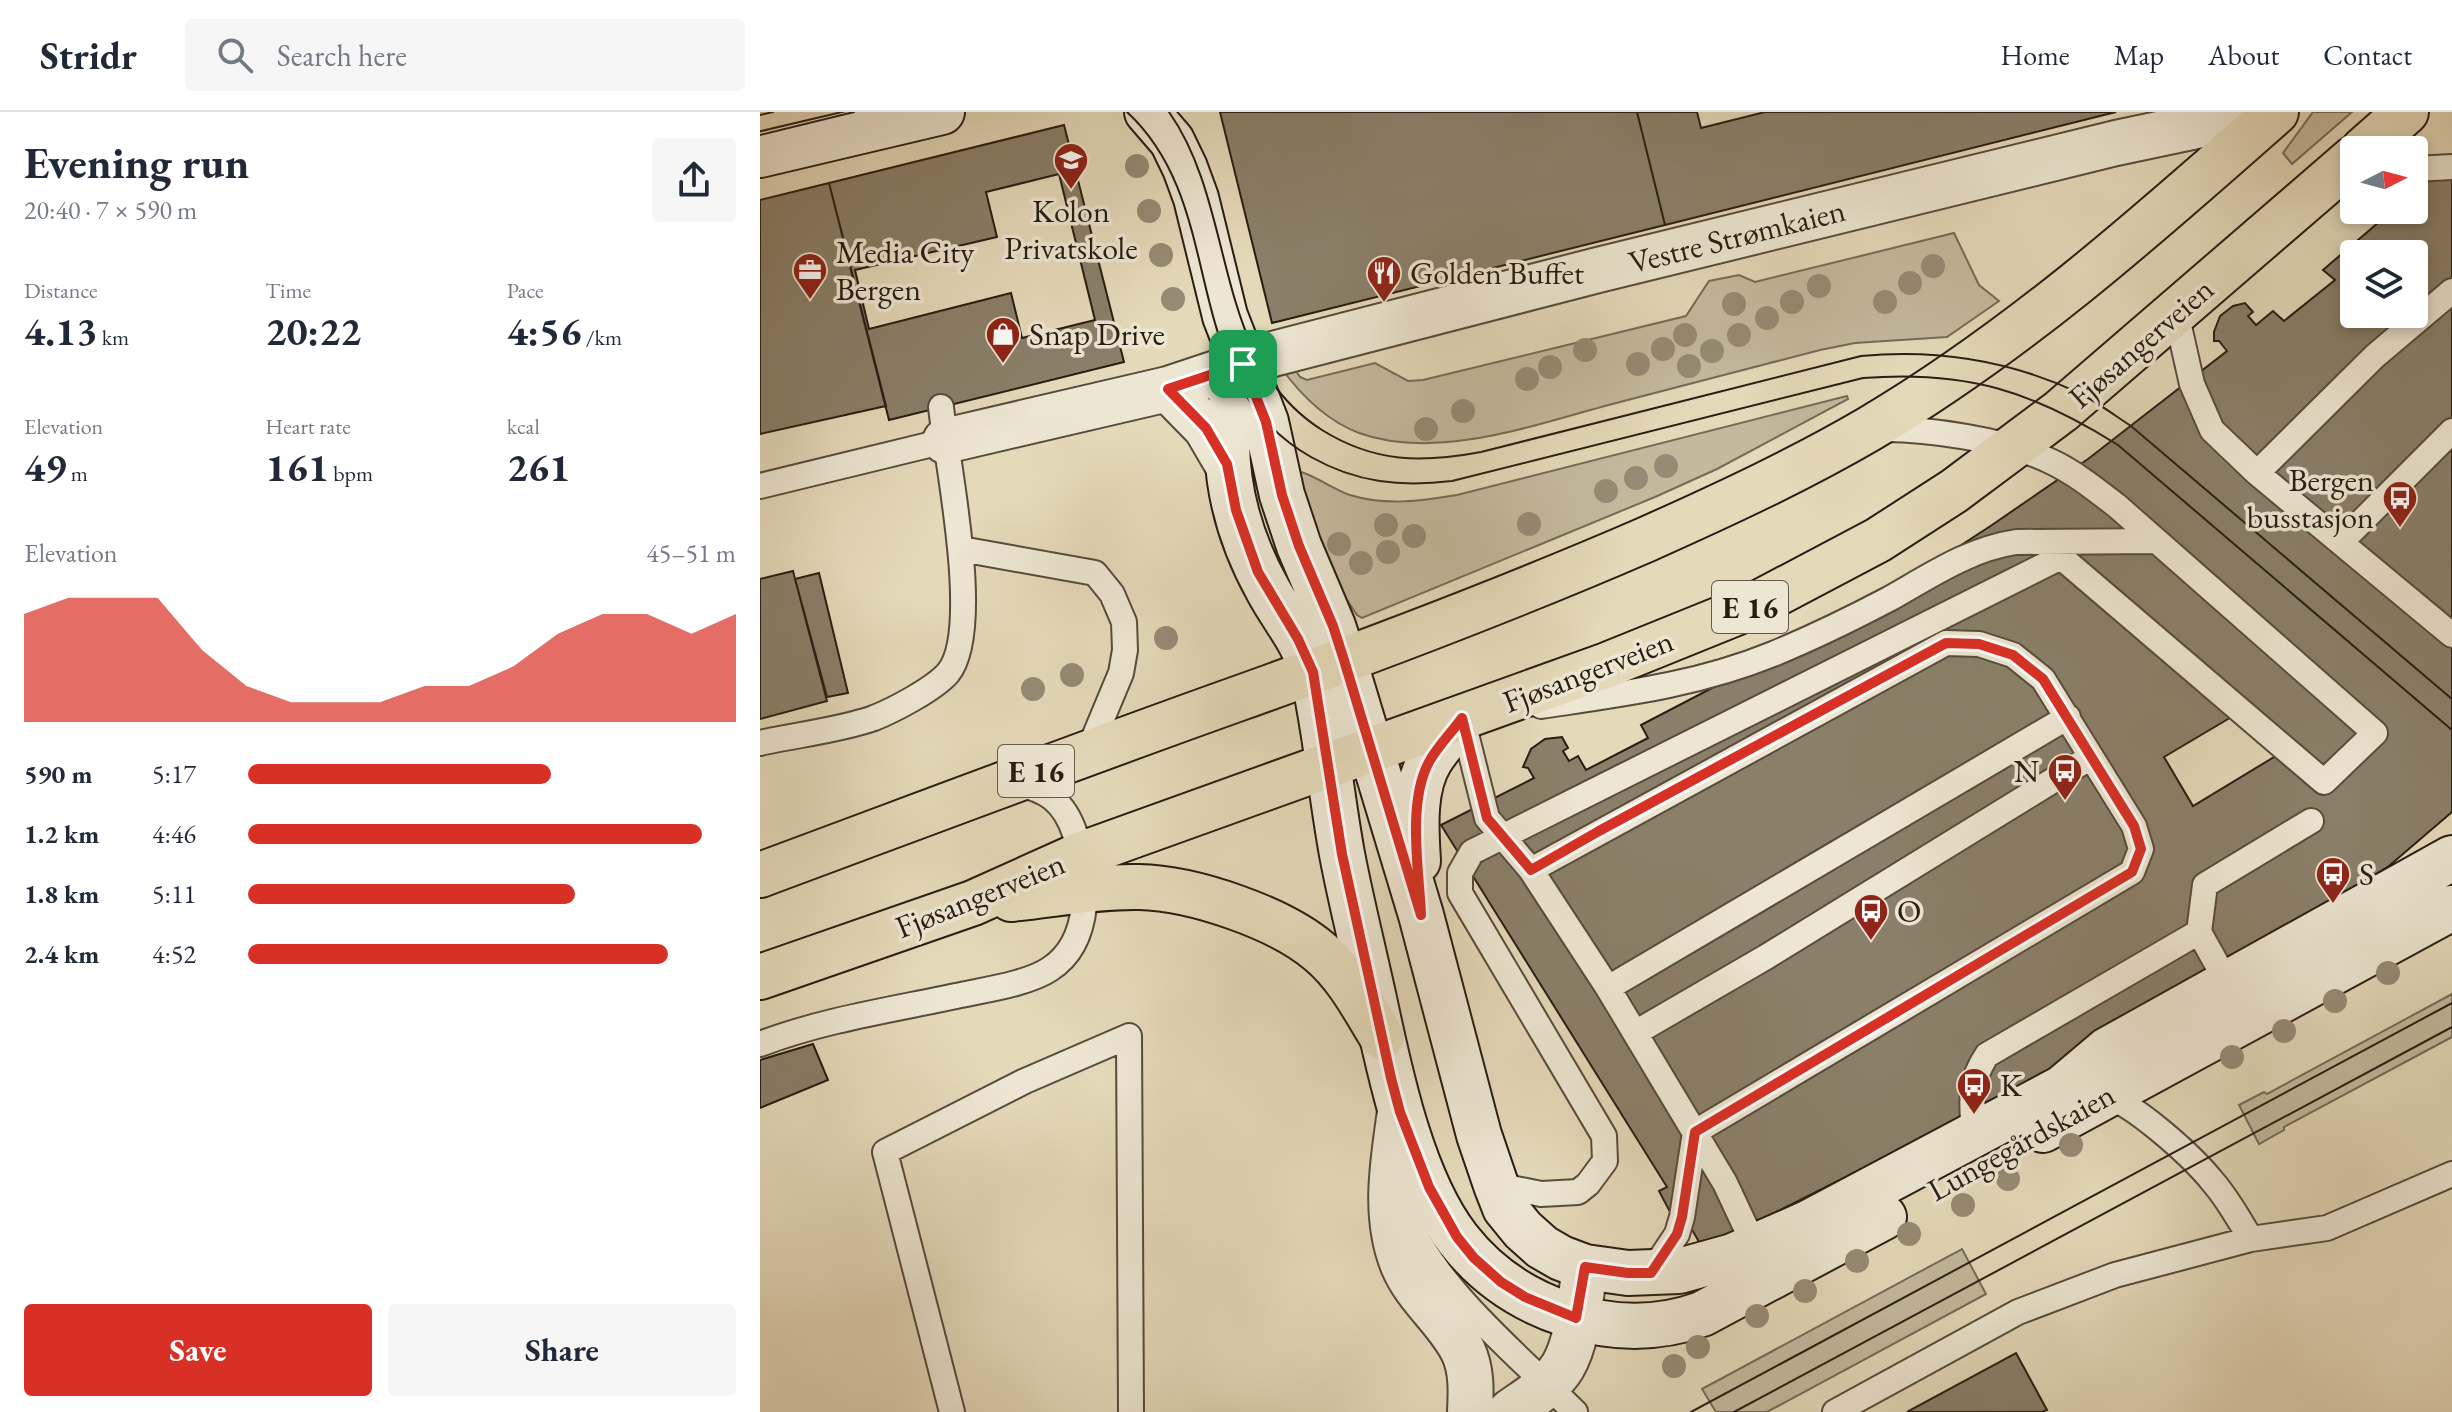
<!DOCTYPE html>
<meta charset="utf-8">
<style>
body{margin:0;font-family:"EB Garamond",serif;background:#f6f6f7;color:#1f2937;height:100vh;display:flex;flex-direction:column;font-size:30px;white-space:nowrap}
*{box-sizing:border-box;margin:0}
p{font-size:26px;color:#747a83}
.icon{flex:none;width:44px;height:44px;fill:none;stroke:currentColor;stroke-width:2;stroke-linecap:round;stroke-linejoin:round}
.map{position:relative;flex:1;overflow:hidden}
.details{display:flex;flex-direction:column;background:#fff;width:760px}
.details>*{flex:none}
.needle{width:52px;rotate:84deg}
.buttons{position:absolute;left:1580px;top:24px;display:grid;gap:16px}
.buttons a{display:grid;place-items:center;width:88px;height:88px;border-radius:8px;background:#fff;box-shadow:0 4px 12px #0003;font-size:40px}
.pin{position:absolute;display:grid;place-items:center;width:68px;height:68px;color:#fff;margin:-34px;border-radius:16px;box-shadow:0 4px 12px #0006}
.round{display:grid;place-items:center;flex:none;width:84px;height:84px;border-radius:8px;background:#f6f6f7}
.summary{display:flex;align-items:center;justify-content:space-between;height:136px;padding:0 24px}
h1{font-size:44px;font-weight:700;line-height:60px}
.figures{display:grid;grid-template-columns:repeat(3,1fr);gap:12px;height:136px;padding:8px 24px}
.figures div{display:grid;align-content:center}
.figures b{font-size:40px;font-weight:700}
.figures small{font-size:22px;font-weight:400}
.figures p{font-size:22px}
.chart{height:224px;padding:16px 24px}
.chart p{display:flex;justify-content:space-between}
.chart svg{width:100%;height:144px;margin-top:8px;fill:#d93025;opacity:.7}
.action{display:flex;gap:16px;margin-top:auto;padding:16px 24px}
.action a{flex:1;height:92px;border-radius:8px;background:#d93025;color:#fff;font-size:32px;font-weight:700;line-height:92px;text-align:center}
.action a+a{background:#f6f6f7;color:#1f2937}
ul{padding:0 24px;list-style:none;font-size:26px}
li{display:grid;grid-template-columns:128px 96px 1fr;align-items:center;height:60px}
li i{height:20px;border-radius:10px;background:#d93025}
header{display:flex;align-items:center;gap:48px;box-sizing:border-box;height:112px;padding:0 40px;background:#fff;border-bottom:2px solid #e0e1e3}
header strong{font-size:38px}
nav{display:flex;gap:44px;margin-inline-start:auto;font-size:28px}
.search{width:560px;height:72px;background:#f6f6f7;display:flex;align-items:center;gap:20px;box-sizing:border-box;padding:0 28px;border-radius:8px;color:#747a83;font-size:30px}
main{display:flex;flex:1;min-height:0}
.map>svg:first-child{display:block}
.green{fill:#c4b99d;stroke:#766b58;stroke-width:2}
.building{fill:#8a7f69;stroke:#281d13;stroke-width:2;fill-rule:evenodd}
.lines{fill:none;stroke-linecap:round;stroke-linejoin:round}
.lane-casing{stroke:#574c3c;stroke-width:28}
.street-casing{stroke:#574c3c;stroke-width:48}
.secondary-casing{stroke:#281d13;stroke-width:48}
.highway-casing{stroke:#281d13;stroke-width:48}
.lane{stroke:#ede6d2;stroke-width:24}
.street{stroke:#ede6d2;stroke-width:44}
.secondary{stroke:#ede6d2;stroke-width:44}
.highway{stroke:#e4d9b9;stroke-width:44}
.tram{stroke:#281d13;stroke-width:2}
.tree{fill:#968b74}
.route-casing{stroke:#fff;stroke-width:16}
.route{stroke:#d93025;stroke-width:10}
.labels{text-anchor:middle;dominant-baseline:central;stroke-width:7;stroke-linejoin:round;paint-order:stroke}
.shield{fill:#ede6d2;stroke:#63594c;stroke-width:2}
.shield-label{font-size:30px;font-weight:bold;fill:#281d13}
.poi-label{font-size:32px;fill:#281d13;stroke:#ede6d2;text-anchor:start}
.street-label{font-size:32px;fill:#281d13;stroke:#ede6d2}
</style>
<header>
<strong>Stridr</strong>
<div class="search"><svg class="icon" aria-label="search" viewBox="0 0 24 24"><circle cx="10" cy="10" r="6"/><path d="M15 15l6 6"/></svg>Search here</div>
<nav><a>Home</a><a>Map</a><a>About</a><a>Contact</a></nav>
</header>
<main>
<section class="details">
<div class="summary"><div><h1>Evening run</h1><p>20:40 · 7 × 590 m</p></div><a class="round"><svg class="icon" aria-label="share" viewBox="0 0 24 24"><path d="M12 15V3M7 8l5-5 5 5M5 13v7h14v-7"/></svg></a></div>
<div class="figures">
<div><p>Distance</p><b>4.13<small> km</small></b></div>
<div><p>Time</p><b>20:22</b></div>
<div><p>Pace</p><b>4:56<small> /km</small></b></div>
</div>
<div class="figures">
<div><p>Elevation</p><b>49<small> m</small></b></div>
<div><p>Heart rate</p><b>161<small> bpm</small></b></div>
<div><p>kcal</p><b>261</b></div>
</div>
<div class="chart"><p><span>Elevation</span>45–51 m</p>
<svg viewBox="0 0 160 44" preserveAspectRatio="none"><path d="M0 44V11L10 6L20 6L30 6L40 22L50 33L60 38L70 38L80 38L90 33L100 33L110 27L120 17L130 11L140 11L150 17L160 11V44z"/></svg>
</div>
<ul>
<li><b>590 m</b>5:17<i style="width:62%"></i></li>
<li><b>1.2 km</b>4:46<i style="width:93%"></i></li>
<li><b>1.8 km</b>5:11<i style="width:67%"></i></li>
<li><b>2.4 km</b>4:52<i style="width:86%"></i></li>
</ul>
<div class="action"><a>Save</a><a>Share</a></div>
</section>
<div class="map">
<svg width="1692" height="1300" viewBox="0 0 1692 1300">
<rect width="100%" height="100%" fill="#e4d9b9"/>
<filter id="stains"><feTurbulence type="fractalNoise" baseFrequency=".0025" numOctaves="4"/><feColorMatrix values="0 0 0 0 .2 0 0 0 0 .09 0 0 0 0 .02 0 0 0 .5 -.17"/></filter>
<radialGradient id="worn" r=".72"><stop offset=".6" stop-color="#630" stop-opacity="0"/><stop offset="1" stop-color="#630" stop-opacity=".3"/></radialGradient>
<path class="green" d="M1553 0H1592L1532 52 1523 41Z
M1194 121 1219 173 1239 189 1187 225 1095 231 1060 238C993 255 927 273 860 290 782 310 679 350 599 321 567 309 541 283 521 256L532 253 540 265 547 268 615 251 648 269 663 268 926 204 949 169 979 163 995 170Z
M1087 284 1088 287 957 357 895 385 602 506 597 503 570 463 532 359C545 357 574 378 590 383 625 394 661 389 697 383Z
M1692 882V925L1524 1015V1018L1499 1032 1479 993 1504 980 1507 982Z
M1202 1137 1226 1182 1007 1300H956L942 1277Z"/>
<path class="building" d="M460 0H877L905 113 512 211Z
M877 0H937L941 16 1005 0H1356L905 113Z
M304 13 364 250 129 308 69 71ZM299 62 335 208 262 226 251 181 109 217 95 158 237 125 226 80Z
M1692 47V700L1629 754 1292 961 943 1137 918 1093 909 1098 899 1079 907 1075 681 713 774 666 768 656 763 655 771 637 785 627 802 625 808 636 803 639 809 649 818 644 826 658 888 626 881 613 1029 536 1166 456 1232 413 1328 347 1467 239 1459 229H1454V220L1460 204 1473 194 1485 191 1493 200 1488 204 1496 213 1513 199 1524 209 1575 168 1563 158 1633 98H1654V80ZM1594 142H1654V202H1594Z
M69 71 126 294 0 322V88Z
M33 459 67 589 0 607V467Z
M59 461 88 581 67 585 35 467Z
M1490 594 1519 642 1433 694 1404 645Z
M53 932 68 968 0 996V948Z
M1256 1241 1287 1298 1282 1300H1147Z"/>
<g class="lines">
<g class="lane-casing">
<path id="lane" d="M1654 57 1692 55
M1416 201 1432 272 1452 318 1497 361 1692 523
M1497 361 1615 244 1692 179
M0 374 185 329
M1581 430 1692 319
M201 437 335 461 352 482 364 510 365 538 361 561 328 640
M781 594C861 582 937 573 1013 542 1052 526 1091 507 1129 487 1170 464 1209 437 1256 430L1395 429
M705 606H702L727 706 771 758 848 876 965 1071 995 1135 997 1145
M0 631C35 623 81 618 114 606 134 598 174 577 188 561 223 519 187 351 181 295
M771 758 1186 531 1219 532 1253 543 1283 567 1374 714 1381 737 1372 760 935 1020
M848 876 1308 605
M1473 881 1439 820 1445 773 1551 709
M875 921 1006 845 1331 645
M0 932C63 908 130 898 196 884 223 878 268 872 290 857 333 829 329 764 315 722 305 691 286 675 253 672
M1340 982C1371 988 1433 1045 1453 1070 1468 1087 1479 1108 1491 1127
M1214 1023C1212 990 1208 971 1227 943L1439 820
M736 1073 781 1082 818 1080 828 1072 845 1049 844 1024 700 781V761L712 740 1301 445 1564 670 1615 621 1357 394C1335 377 1314 360 1290 349 1246 328 1166 316 1118 317
M644 1099C674 1176 758 1243 815 1300
M891 1161 917 1122 922 1105 935 1020
M192 1300 125 1040 265 969 369 924 371 1300
M1075 1300 1258 1200 1355 1163 1491 1127 1567 1116 1692 1062"/>
</g>
<g class="street-casing">
<path id="street" d="M408 277 446 316 467 352
M185 329 408 277 513 242 838 158 1356 31 1503 0
M640 1000C633 1049 623 1105 643 1153 657 1186 688 1208 703 1239 712 1258 711 1280 710 1300
M750 1300C768 1287 791 1274 803 1254 819 1226 820 1186 825 1155"/>
</g>
<g class="secondary-casing">
<path id="secondary" d="M387 0 412 29 425 56 436 86 465 204 506 310 522 383 539 434 573 514 584 548 661 803 719 1023 736 1073 745 1096 763 1118 782 1135 801 1146 825 1155 868 1161 919 1159 973 1144 1048 1111 1302 976 1347 938 1692 746
M0 43 182 0
M483 252C452 325 470 410 508 478 523 506 546 532 553 563 566 622 571 682 582 742 592 795 606 848 617 901 632 971 654 1070 698 1127 726 1163 763 1188 806 1202 850 1217 897 1218 942 1202L1124 1105
M658 749C656 717 653 675 671 647 680 633 692 620 702 606
M1283 1018 1692 796"/>
</g>
<g class="highway-casing">
<path id="highway" d="M1603 38 1646 0
M0 763C159 704 317 644 477 587 614 538 751 486 885 428 961 394 1037 359 1109 317 1258 229 1387 114 1516 0
M251 787C293 783 337 774 379 775 433 776 521 806 561 841 588 864 604 896 622 925
M0 865 213 791 322 742 847 553 993 494 1118 428 1194 379 1301 299 1594 46"/>
</g>
<use href="#lane" class="lane"/>
<use href="#street" class="street"/>
<use href="#secondary" class="secondary"/>
<use href="#highway" class="highway"/>
<path class="tram" d="M367 0C472 97 413 266 551 345 597 371 641 375 692 369L1103 266C1206 258 1272 279 1358 333L1692 618
M409 0C478 98 451 248 562 318 615 351 662 351 721 340L1101 244C1177 237 1249 248 1319 281 1337 290 1354 303 1371 314L1692 587
M0 3 13 0
M0 23 94 0
M931 1300 1692 891
M974 1300 1692 915"/>
</g>
<g class="tree">
<circle cx="377" cy="54" r="12"/>
<circle cx="389" cy="99" r="12"/>
<circle cx="401" cy="143" r="12"/>
<circle cx="1173" cy="154" r="12"/>
<circle cx="1150" cy="171" r="12"/>
<circle cx="1059" cy="174" r="12"/>
<circle cx="413" cy="187" r="12"/>
<circle cx="1032" cy="190" r="12"/>
<circle cx="1125" cy="190" r="12"/>
<circle cx="974" cy="192" r="12"/>
<circle cx="1007" cy="206" r="12"/>
<circle cx="925" cy="223" r="12"/>
<circle cx="979" cy="223" r="12"/>
<circle cx="903" cy="237" r="12"/>
<circle cx="825" cy="238" r="12"/>
<circle cx="952" cy="239" r="12"/>
<circle cx="878" cy="252" r="12"/>
<circle cx="929" cy="254" r="12"/>
<circle cx="790" cy="255" r="12"/>
<circle cx="767" cy="267" r="12"/>
<circle cx="703" cy="299" r="12"/>
<circle cx="666" cy="317" r="12"/>
<circle cx="906" cy="354" r="12"/>
<circle cx="876" cy="366" r="12"/>
<circle cx="846" cy="379" r="12"/>
<circle cx="769" cy="412" r="12"/>
<circle cx="626" cy="413" r="12"/>
<circle cx="654" cy="424" r="12"/>
<circle cx="579" cy="432" r="12"/>
<circle cx="628" cy="440" r="12"/>
<circle cx="601" cy="451" r="12"/>
<circle cx="406" cy="526" r="12"/>
<circle cx="312" cy="563" r="12"/>
<circle cx="273" cy="577" r="12"/>
<circle cx="1628" cy="861" r="12"/>
<circle cx="1575" cy="889" r="12"/>
<circle cx="1524" cy="919" r="12"/>
<circle cx="1472" cy="945" r="12"/>
<circle cx="1311" cy="1033" r="12"/>
<circle cx="1248" cy="1067" r="12"/>
<circle cx="1203" cy="1093" r="12"/>
<circle cx="1149" cy="1122" r="12"/>
<circle cx="1097" cy="1149" r="12"/>
<circle cx="1045" cy="1179" r="12"/>
<circle cx="997" cy="1204" r="12"/>
<circle cx="938" cy="1235" r="12"/>
<circle cx="914" cy="1254" r="12"/>
</g>
<g class="lines">
<g class="route-casing">
<path id="route" d="M483 252 506 310 522 383 539 434 573 514 584 548 661 803C659 758 647 691 669 650 677 635 692 620 702 606L727 706 771 758 839 719 1186 531 1219 532 1253 543 1283 567 1374 714 1381 737 1372 760 935 1020 922 1105 917 1122 891 1161H868L825 1155 816 1206 765 1185 741 1170 714 1146 697 1125 669 1075 640 1000 631 966 582 742 553 560 538 527 498 460 476 398 467 352 446 316 408 277Z"/>
</g>
<use href="#route" class="route"/>
</g>
<defs>
<g id="school-pin" transform="scale(1.8)"><path d="M0 17L-7.5 6A9.5 9.5 0 1 1 7.5 6Z" fill="#8f2418" stroke="#ede6d2"/><path d="M0-5L7-2L0 1L-7-2ZM-4 1L0 2.5L4 1V4Q0 6-4 4Z" fill="#fff"/></g>
<g id="office-pin" transform="scale(1.8)"><path d="M0 17L-7.5 6A9.5 9.5 0 1 1 7.5 6Z" fill="#8f2418" stroke="#ede6d2"/><path d="M-6-3h4V-5.5h4V-3h4V5H-6ZM-1-4.5V-3h2v-1.5ZM-6 0V1H6V0Z" fill="#fff"/></g>
<g id="restaurant-pin" transform="scale(1.8)"><path d="M0 17L-7.5 6A9.5 9.5 0 1 1 7.5 6Z" fill="#8f2418" stroke="#ede6d2"/><path d="M-5-6h1v4h1v-4h1v4h1v-4h1v5L-1.5 .5V6h-2V.5L-5-1ZM5-6V6H3V1.5H1.5Q1.5-4 5-6Z" fill="#fff"/></g>
<g id="shop-pin" transform="scale(1.8)"><path d="M0 17L-7.5 6A9.5 9.5 0 1 1 7.5 6Z" fill="#8f2418" stroke="#ede6d2"/><path d="M-5-2.5h2.3a2.7 3.5 0 0 1 5.4 0H5L5.5 6h-11ZM-1.5-2.5h3a1.5 2.3 0 0 0-3 0Z" fill="#fff"/></g>
<g id="bus-pin" transform="scale(1.8)"><path d="M0 17L-7.5 6A9.5 9.5 0 1 1 7.5 6Z" fill="#8f2418" stroke="#ede6d2"/><path d="M-5-6H5V4H4V6H2V4H-2V6H-4V4H-5ZM-3.5-4V0h7V-4ZM-3.5 1.2v1.5H-2V1.2ZM2 1.2v1.5H3.5V1.2Z" fill="#fff"/></g>
</defs>
<g fill-rule="evenodd">
<use href="#school-pin" x="311" y="48"/>
<use href="#office-pin" x="50" y="158"/>
<use href="#restaurant-pin" x="624" y="161"/>
<use href="#shop-pin" x="243" y="222"/>
<use href="#bus-pin" x="1640" y="386"/>
<use href="#bus-pin" x="1305" y="659"/>
<use href="#bus-pin" x="1573" y="762"/>
<use href="#bus-pin" x="1111" y="799"/>
<use href="#bus-pin" x="1214" y="973"/>
</g>
<g class="labels">
<g class="shield">
<rect x="952" y="469" width="76" height="52" rx="6"/>
<rect x="238" y="633" width="76" height="52" rx="6"/>
</g>
<g class="shield-label">
<text x="990" y="495">E 16</text>
<text x="276" y="659">E 16</text>
</g>
<g class="poi-label">
<text x="311" y="99" text-anchor="middle">Kolon<tspan x="311" dy="37">Privatskole</tspan></text>
<text x="76" y="140">Media City<tspan x="76" dy="37">Bergen</tspan></text>
<text x="650" y="161">Golden Buffet</text>
<text x="269" y="222">Snap Drive</text>
<text x="1614" y="368" text-anchor="end">Bergen<tspan x="1614" dy="37">busstasjon</tspan></text>
<text x="1279" y="659" text-anchor="end">N</text>
<text x="1599" y="762">S</text>
<text x="1137" y="799">O</text>
<text x="1240" y="973">K</text>
</g>
<g class="street-label">
<text transform="translate(977 124) rotate(-14)">Vestre Strømkaien</text>
<text transform="translate(1381 231) rotate(-41)">Fjøsangerveien</text>
<text transform="translate(828 559) rotate(-21)">Fjøsangerveien</text>
<text transform="translate(220 783) rotate(-22)">Fjøsangerveien</text>
<text transform="translate(1261 1030) rotate(-29)">Lungegårdskaien</text>
</g>
</g>
<rect width="100%" height="100%" filter="url(#stains)"/>
<rect width="100%" height="100%" fill="url(#worn)"/>
</svg>
<div class="buttons">
<a><svg class="needle" viewBox="-14 -14 28 28"><path d="M0-13l5 13h-10z" fill="#e53935"/><path d="M0 13l5-13h-10z" fill="#747a83"/></svg></a>
<a><svg class="icon" aria-label="layers" viewBox="0 0 24 24"><path d="M12 4l9 5-9 5-9-5zM3 14l9 5 9-5"/></svg></a>
</div>
<div class="pin" style="left:483px;top:252px;background:#1e9e55"><svg class="icon" aria-label="arrive" viewBox="0 0 24 24"><path d="M6 21V4h12l-3 4 3 4H6"/></svg></div>
</div>
</main>
